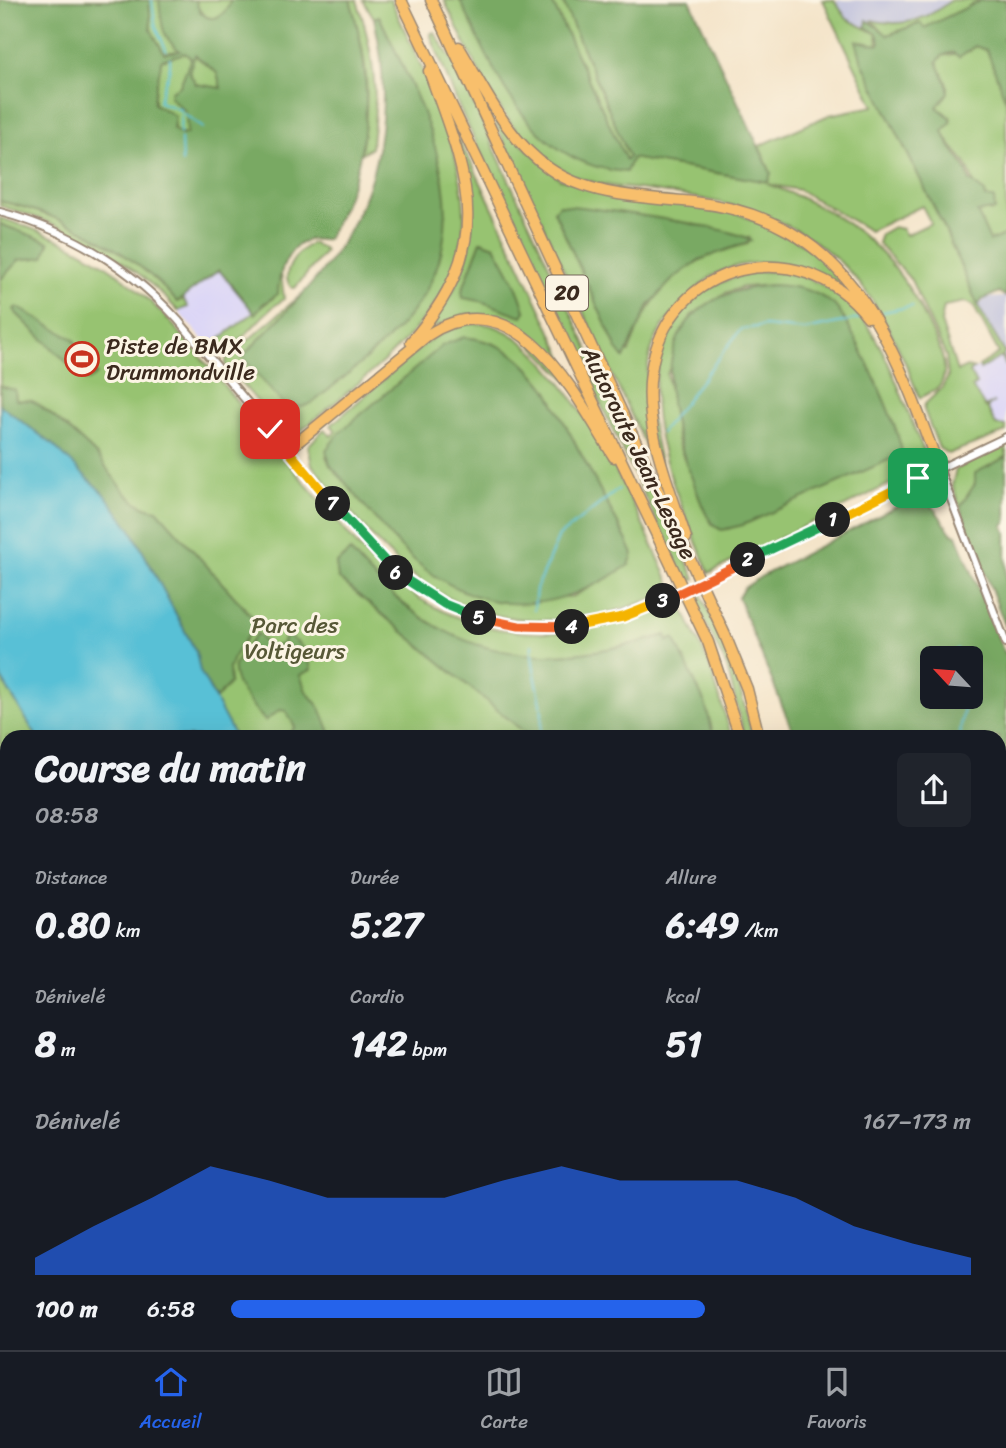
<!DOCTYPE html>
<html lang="fr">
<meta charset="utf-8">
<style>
body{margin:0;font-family:Sriracha,sans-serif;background:#20242c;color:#f1f3f6;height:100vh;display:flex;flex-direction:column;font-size:26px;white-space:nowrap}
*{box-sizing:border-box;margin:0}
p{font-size:23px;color:#9ea1a6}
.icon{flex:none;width:38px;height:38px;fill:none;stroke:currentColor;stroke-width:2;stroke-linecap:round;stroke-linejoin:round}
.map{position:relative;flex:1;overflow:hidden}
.sheet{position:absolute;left:0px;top:730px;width:1006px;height:621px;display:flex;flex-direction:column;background:#171b24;border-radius:21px 21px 0 0;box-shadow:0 7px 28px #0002}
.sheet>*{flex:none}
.needle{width:46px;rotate:296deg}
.buttons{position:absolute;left:920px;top:646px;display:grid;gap:14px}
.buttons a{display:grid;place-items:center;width:63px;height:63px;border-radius:10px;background:#171b24;box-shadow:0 7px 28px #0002;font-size:35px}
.pin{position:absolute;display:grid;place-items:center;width:60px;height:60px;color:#fff;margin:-30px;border-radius:14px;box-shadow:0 4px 10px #0006}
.km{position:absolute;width:35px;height:35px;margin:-18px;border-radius:50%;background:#222;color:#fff;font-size:19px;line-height:35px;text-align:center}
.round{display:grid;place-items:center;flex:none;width:74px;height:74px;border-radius:10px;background:#20242c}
.summary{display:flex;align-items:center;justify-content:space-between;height:119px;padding:0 35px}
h1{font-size:38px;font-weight:700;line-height:52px}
.stats{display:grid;grid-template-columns:repeat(3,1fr);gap:10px;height:119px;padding:7px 35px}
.stats div{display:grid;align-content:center}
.stats b{font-size:35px;font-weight:700}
.stats small{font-size:19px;font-weight:400}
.stats p{font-size:19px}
.chart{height:196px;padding:14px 35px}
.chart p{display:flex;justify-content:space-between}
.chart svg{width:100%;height:126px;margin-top:7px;fill:#2563eb;opacity:.7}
ul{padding:0 35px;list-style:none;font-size:23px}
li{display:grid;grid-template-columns:112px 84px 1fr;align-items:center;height:52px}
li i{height:18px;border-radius:9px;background:#2563eb}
.tabs{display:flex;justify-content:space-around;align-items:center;height:98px;border-top:2px solid #363941;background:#171b24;font-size:19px;color:#9ea1a6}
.tabs a{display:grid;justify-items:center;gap:4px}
.tabs .current{color:#2563eb}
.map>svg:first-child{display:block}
.built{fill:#dbd6f7}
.industrial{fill:#c1c2dd}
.green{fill:#97c371;stroke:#697648;stroke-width:2;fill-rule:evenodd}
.forest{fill:#79a963;stroke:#5a6a40;stroke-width:2;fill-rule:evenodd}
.water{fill:#59c0d6;stroke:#4a757a;stroke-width:2}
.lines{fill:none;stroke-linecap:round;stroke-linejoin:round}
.stream{stroke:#59c0d6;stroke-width:2}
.tertiary-casing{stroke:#988774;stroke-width:10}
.motorway-casing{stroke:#988774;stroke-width:13}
.tertiary{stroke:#fff;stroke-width:6}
.motorway{stroke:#f8bf6c;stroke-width:10}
.tertiary-bridge-casing{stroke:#988774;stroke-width:10;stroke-linecap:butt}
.tertiary-bridge{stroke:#fff;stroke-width:6}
.split-1-casing{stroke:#fff;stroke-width:14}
.split-2-casing{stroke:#fff;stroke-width:14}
.split-3-casing{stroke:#fff;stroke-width:14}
.split-4-casing{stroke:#fff;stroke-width:14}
.split-5-casing{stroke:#fff;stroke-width:14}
.split-6-casing{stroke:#fff;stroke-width:14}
.split-7-casing{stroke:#fff;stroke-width:14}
.split-8-casing{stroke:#fff;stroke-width:14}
.split-1{stroke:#f5b400;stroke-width:9}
.split-2{stroke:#22a559;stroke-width:9}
.split-3{stroke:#f0652b;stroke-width:9}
.split-4{stroke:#f5b400;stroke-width:9}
.split-5{stroke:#f0652b;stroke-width:9}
.split-6{stroke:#22a559;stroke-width:9}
.split-7{stroke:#22a559;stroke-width:9}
.split-8{stroke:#f5b400;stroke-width:9}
.labels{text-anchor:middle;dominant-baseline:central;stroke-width:6;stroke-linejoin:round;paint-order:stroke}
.shield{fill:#fcf5e5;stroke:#75675a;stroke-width:2}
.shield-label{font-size:21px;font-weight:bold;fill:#3b2a1e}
.poi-label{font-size:23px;fill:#3b2a1e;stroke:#fcf5e5;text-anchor:start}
.street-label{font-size:23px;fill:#3b2a1e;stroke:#fcf5e5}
.park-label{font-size:23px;fill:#575837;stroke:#fcf5e5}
</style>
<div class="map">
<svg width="1006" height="1350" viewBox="0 0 1006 1350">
<rect width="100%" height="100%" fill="#fcf5e5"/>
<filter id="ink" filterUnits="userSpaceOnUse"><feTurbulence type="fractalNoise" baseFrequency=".0143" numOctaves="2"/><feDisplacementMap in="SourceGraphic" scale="14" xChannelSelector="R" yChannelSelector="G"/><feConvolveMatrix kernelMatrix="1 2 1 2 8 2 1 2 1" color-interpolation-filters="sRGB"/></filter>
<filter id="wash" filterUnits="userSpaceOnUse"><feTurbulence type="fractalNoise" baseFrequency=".00686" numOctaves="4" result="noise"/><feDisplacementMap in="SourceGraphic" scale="28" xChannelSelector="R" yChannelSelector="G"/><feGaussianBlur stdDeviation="1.57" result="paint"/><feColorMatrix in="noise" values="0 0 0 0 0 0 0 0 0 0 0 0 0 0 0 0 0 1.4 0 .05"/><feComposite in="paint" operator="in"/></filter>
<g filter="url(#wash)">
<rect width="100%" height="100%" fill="#f4e4c9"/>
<path class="built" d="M218 269 254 312 219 341 214 352 173 306Z
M1000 353 1006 362V432L1000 435 972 387 970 372Z"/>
<path class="industrial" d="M839 0H982L895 35 867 21 866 27 847 19 835 2Z
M1006 297V362L978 306 987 298Z"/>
<path class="green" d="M149 0H159L181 51 161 53 151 30Z
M196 0H231C224 23 200 25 196 0Z
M350 0H357C373 49 380 96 371 148L360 154C372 97 367 56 350 0Z
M363 0H391C419 64 466 150 464 221 463 258 444 295 421 322 387 364 339 398 298 433L283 430 225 365 227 358 308 289 242 357 315 401 403 323 428 287 441 170 414 91 379 16 374 18Z
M444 0H460L508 93 531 124 610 171 632 158 767 182 771 173 759 146 829 115 874 106 823 0H834L847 19 877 34 878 45 857 41 862 62 943 225 978 306 1005 353 1003 355 1006 366 1001 357 980 369 979 366 999 353 973 305 965 302 944 306 941 322 957 371 967 367 974 369 970 372 976 384 972 387 985 407 994 402 987 407 996 425 1006 426V432L948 454 939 448 924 410 925 404 942 388 948 377 946 356 911 280 878 243 881 234 893 227 902 229 906 235 931 223 922 206 870 231 799 190 767 184C849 213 897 252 932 332 940 350 951 369 939 387L920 398C915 389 912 379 908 369 892 333 873 294 844 266 789 211 719 200 646 190 619 187 588 185 564 171 502 136 474 60 444 0Z
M551 0H562L629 157 626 160Z
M951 0H982L924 29 920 23 887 35 871 20C901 28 928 20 951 0Z
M434 32 455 64 695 579 686 583 459 107 430 34Z
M975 46 987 50 1006 101V234L990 242 977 212 984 209 991 212 992 200C971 192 974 178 966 164 958 151 948 146 943 131L951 118 937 107 948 87 937 62 942 56 970 51Z
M185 53 191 58 174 101 186 112 188 133H176L169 112 154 104C152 88 161 75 161 60Z
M194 55 217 73 222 89 196 85 189 72Z
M498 121 560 179 731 211 789 235 823 258 853 294C816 261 745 249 704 282 696 289 689 298 681 305 665 321 654 336 649 359 642 394 656 436 661 471H657L495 122ZM559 205 689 223 750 238 748 244C684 257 649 291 629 352L617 349 554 211Z
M456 136 473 166 580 393 514 326 489 316 466 314 425 331C485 257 475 222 456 136ZM481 241 495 246 525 311 490 304 462 291Z
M0 201C66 216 132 250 177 302L183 299 188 307 178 311C130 257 69 225 0 206Z
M0 218C131 257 169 319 252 420 286 462 323 503 358 546 374 560 388 576 405 589 490 649 588 643 678 599L708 661 732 737H235L199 671 196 652 132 531 0 405V280L19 259 38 258 49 243 0 224Z
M311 243 323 248 325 252 295 288H292C278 274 298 251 311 243Z
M763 271C871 273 888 367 923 449L924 461 898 480 709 573C678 495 625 398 677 319 697 289 729 276 763 271ZM772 285 844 317 896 429 902 454 728 529 712 524 678 444 667 374 691 316 725 293 743 287Z
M281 272 284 299C259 314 245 343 217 355L214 343 273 298Z
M463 324C471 324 482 323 490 325 565 343 642 523 673 590 593 627 497 636 422 582 379 551 346 505 312 465L308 446 324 429 331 436 336 431 331 425 422 346 434 337ZM464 337C504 341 523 359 547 390L627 541 613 575 572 597 466 592 424 568 330 465 326 456Z
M1006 444V459L975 484 960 507 952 485 956 469Z
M699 590 734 668 753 737H745L727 667 691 593Z
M0 676 37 737H7V766L0 782Z"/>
<path class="forest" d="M0 0H149L151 30 164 53 180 51C160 36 162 23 159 0H196C200 25 224 23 231 0H350C376 84 372 162 327 239 320 241 311 238 305 241 286 250 278 275 278 294L263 304 255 314 219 270 177 302C132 250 66 216 0 201ZM185 53 191 58 180 86 171 91 170 97 186 112 187 133 182 135 173 129 175 116 154 104C152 89 161 75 161 60ZM195 55 217 73 221 88 196 84 189 72Z
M460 0H551L626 160 629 157 562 0H690L771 173 768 182 632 158 626 172C531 166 496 75 460 0Z
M982 0H1006V34L1003 38 1006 44V101L987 50 975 46 959 57 952 52 942 56 937 62 948 87V93L937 107 951 118V122L943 131C950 154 964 156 970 181L985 192 986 198H994L995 210 977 212 990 241 1006 234V297L999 292 982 300 978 306 943 225 862 62 856 41 878 45 880 42 877 34 866 27 867 20 888 35 921 23 924 28Z
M379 16C425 114 490 226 403 323 377 352 345 376 315 401 304 408 297 409 284 405L242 357C273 325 306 294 332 258 383 187 393 101 374 18Z
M559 205C586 207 739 227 751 241L699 260 673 279 649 305 624 358 617 349 554 211Z
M0 224 49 242 44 257 19 260 0 280Z
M481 241 495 246C507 267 519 288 525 311L522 316 480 301 463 298 462 291Z
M772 285C795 286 814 289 833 304 850 319 901 431 902 454L743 525 722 530C706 525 699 496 693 481 657 390 649 296 772 285Z
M17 307 73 339 97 374 90 380 84 379 17 314 14 309Z
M464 337C504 341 523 359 547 390L627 541 633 554 629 565C560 611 496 620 425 569 391 543 359 497 330 465L326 450 340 432 443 345Z
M0 386 15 390 16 400C21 400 28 400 32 401 42 405 92 449 99 458 116 479 128 506 157 510L257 622 233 658 229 668 230 683 216 699 199 671 196 652 132 531 52 444 0 405Z
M1006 457V523L1003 525 1006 533V628L960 507 975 484V473Z
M919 495H925L951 533 957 535 1006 658V937L999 935V737H795L738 597 744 588 762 576ZM933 658H971V696H933Z
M350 551C444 661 531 674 666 635L668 641 674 638 705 703 714 737H530L338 578 336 564Z
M257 633 265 643 273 647 282 644 286 634C301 644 308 651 311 670L300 675 306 691 320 708 332 737H286L295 727 286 711 280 710 265 721C253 706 231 685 234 665Z
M7 766V967L0 963V782Z
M999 966 1006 969V1136L999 1134Z
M0 1256 7 1261V1344H157L166 1350H5L0 1346Z
M651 1344H750L756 1350H654Z
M808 1344H920L931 1350H888L876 1345 867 1350H812Z"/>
<path class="water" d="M0 405 52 444 106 496 132 531 196 652 200 671 235 737H37L0 676Z
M0 963 7 967V1097L0 1090Z
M166 1344H651L654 1350H174Z"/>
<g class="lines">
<path class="stream" d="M152 0 155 24 166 50
M170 58C172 74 161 86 159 102L181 110 180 133
M184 114 203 128
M181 139 182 163
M883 312 913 306
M661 433 741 329 765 326 805 330 861 318
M534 610 536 589 559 536 619 489
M532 645C530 678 549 703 539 737
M957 649V658
M959 737 966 696
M999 951 1006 960"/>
</g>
</g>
<g filter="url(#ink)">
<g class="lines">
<g class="tertiary-casing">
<path id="tertiary" d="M0 212C71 231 129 266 178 320L368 545C451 635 560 648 668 598
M939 468 1006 643
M717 575 1006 437"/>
</g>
<g class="motorway-casing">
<path id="motorway" d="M401 0 708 642 740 737
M431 0 725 635 747 689 759 737
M459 47C485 90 507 140 550 169 590 197 647 197 693 202 851 219 891 339 939 468
M411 342C496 243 470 183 429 71
M288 450 428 335C517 276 576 395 614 457
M686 538C669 485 643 428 651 372 666 260 802 231 868 317
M548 1350 553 1344
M562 1350 566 1344"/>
</g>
<use href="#tertiary" class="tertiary"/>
<use href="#motorway" class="motorway"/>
<g class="tertiary-bridge-casing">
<path id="tertiary-bridge" d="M668 598 717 575"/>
</g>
<use href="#tertiary-bridge" class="tertiary-bridge"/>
</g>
</g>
<g class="lines" filter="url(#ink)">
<g class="split-1-casing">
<path id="split-1" d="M833 520 918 478"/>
</g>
<g class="split-2-casing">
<path id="split-2" d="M748 560 833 520"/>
</g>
<g class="split-3-casing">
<path id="split-3" d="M663 601 748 560"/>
</g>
<g class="split-4-casing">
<path id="split-4" d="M572 627 623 617 663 601"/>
</g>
<g class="split-5-casing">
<path id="split-5" d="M479 618 519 626 572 627"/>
</g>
<g class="split-6-casing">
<path id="split-6" d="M396 573 444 604 479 618"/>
</g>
<g class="split-7-casing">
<path id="split-7" d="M333 504 396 573"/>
</g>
<g class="split-8-casing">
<path id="split-8" d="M270 429 333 504"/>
</g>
<use href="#split-1" class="split-1"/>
<use href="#split-2" class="split-2"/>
<use href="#split-3" class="split-3"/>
<use href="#split-4" class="split-4"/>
<use href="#split-5" class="split-5"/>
<use href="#split-6" class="split-6"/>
<use href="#split-7" class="split-7"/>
<use href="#split-8" class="split-8"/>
</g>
<defs>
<g id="stadium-ring" transform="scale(1.75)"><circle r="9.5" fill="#fcf5e5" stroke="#c8321e" stroke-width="1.5"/><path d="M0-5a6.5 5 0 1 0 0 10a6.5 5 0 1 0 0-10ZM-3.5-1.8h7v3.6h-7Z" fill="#c8321e"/></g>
</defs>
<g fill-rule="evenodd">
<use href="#stadium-ring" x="82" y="359"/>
</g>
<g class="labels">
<rect class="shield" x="546" y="275.5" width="42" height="35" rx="5"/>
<g class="shield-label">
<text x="567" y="293">20</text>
</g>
<g class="poi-label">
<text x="106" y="346">Piste de BMX<tspan x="106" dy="26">Drummondville</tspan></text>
</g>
<g class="street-label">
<text transform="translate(639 453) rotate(64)">Autoroute Jean-Lesage</text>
</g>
<g class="park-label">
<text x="295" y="625">Parc des<tspan x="295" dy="26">Voltigeurs</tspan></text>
</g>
</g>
</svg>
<div class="buttons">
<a><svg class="needle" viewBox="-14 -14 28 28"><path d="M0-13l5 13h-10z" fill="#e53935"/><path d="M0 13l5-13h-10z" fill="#9ea1a6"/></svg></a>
</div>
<div class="pin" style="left:918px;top:478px;background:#1e9e55"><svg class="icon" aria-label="arrive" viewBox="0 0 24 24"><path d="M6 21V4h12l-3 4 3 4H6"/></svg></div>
<div class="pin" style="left:270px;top:429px;background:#d93025"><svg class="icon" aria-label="check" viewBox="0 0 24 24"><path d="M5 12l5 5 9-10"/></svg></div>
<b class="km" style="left:833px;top:520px">1</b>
<b class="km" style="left:748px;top:560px">2</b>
<b class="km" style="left:663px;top:601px">3</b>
<b class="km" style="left:572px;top:627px">4</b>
<b class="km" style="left:479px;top:618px">5</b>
<b class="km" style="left:396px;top:573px">6</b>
<b class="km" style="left:333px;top:504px">7</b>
<section class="sheet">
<div class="summary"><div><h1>Course du matin</h1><p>08:58</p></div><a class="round"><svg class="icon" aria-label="share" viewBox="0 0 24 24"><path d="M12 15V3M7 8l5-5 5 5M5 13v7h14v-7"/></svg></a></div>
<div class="stats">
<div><p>Distance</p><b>0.80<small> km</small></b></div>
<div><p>Durée</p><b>5:27</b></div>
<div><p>Allure</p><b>6:49<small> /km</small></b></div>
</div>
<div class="stats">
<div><p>Dénivelé</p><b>8<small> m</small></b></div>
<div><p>Cardio</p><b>142<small> bpm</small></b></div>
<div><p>kcal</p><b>51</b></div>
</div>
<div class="chart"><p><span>Dénivelé</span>167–173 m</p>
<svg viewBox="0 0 160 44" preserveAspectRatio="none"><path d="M0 44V38L10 27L20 17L30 6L40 11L50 17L60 17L70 17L80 11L90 6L100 11L110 11L120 11L130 17L140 27L150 33L160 38V44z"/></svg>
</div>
<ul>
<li><b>100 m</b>6:58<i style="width:64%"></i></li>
</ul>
</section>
</div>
<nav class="tabs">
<a class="current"><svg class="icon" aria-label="home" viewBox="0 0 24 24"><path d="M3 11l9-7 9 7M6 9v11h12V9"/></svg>Accueil</a>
<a><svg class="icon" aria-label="map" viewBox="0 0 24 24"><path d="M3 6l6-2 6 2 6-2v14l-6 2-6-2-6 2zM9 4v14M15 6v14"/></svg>Carte</a>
<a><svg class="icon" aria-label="saved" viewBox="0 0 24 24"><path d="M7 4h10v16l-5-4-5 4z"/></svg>Favoris</a>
</nav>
